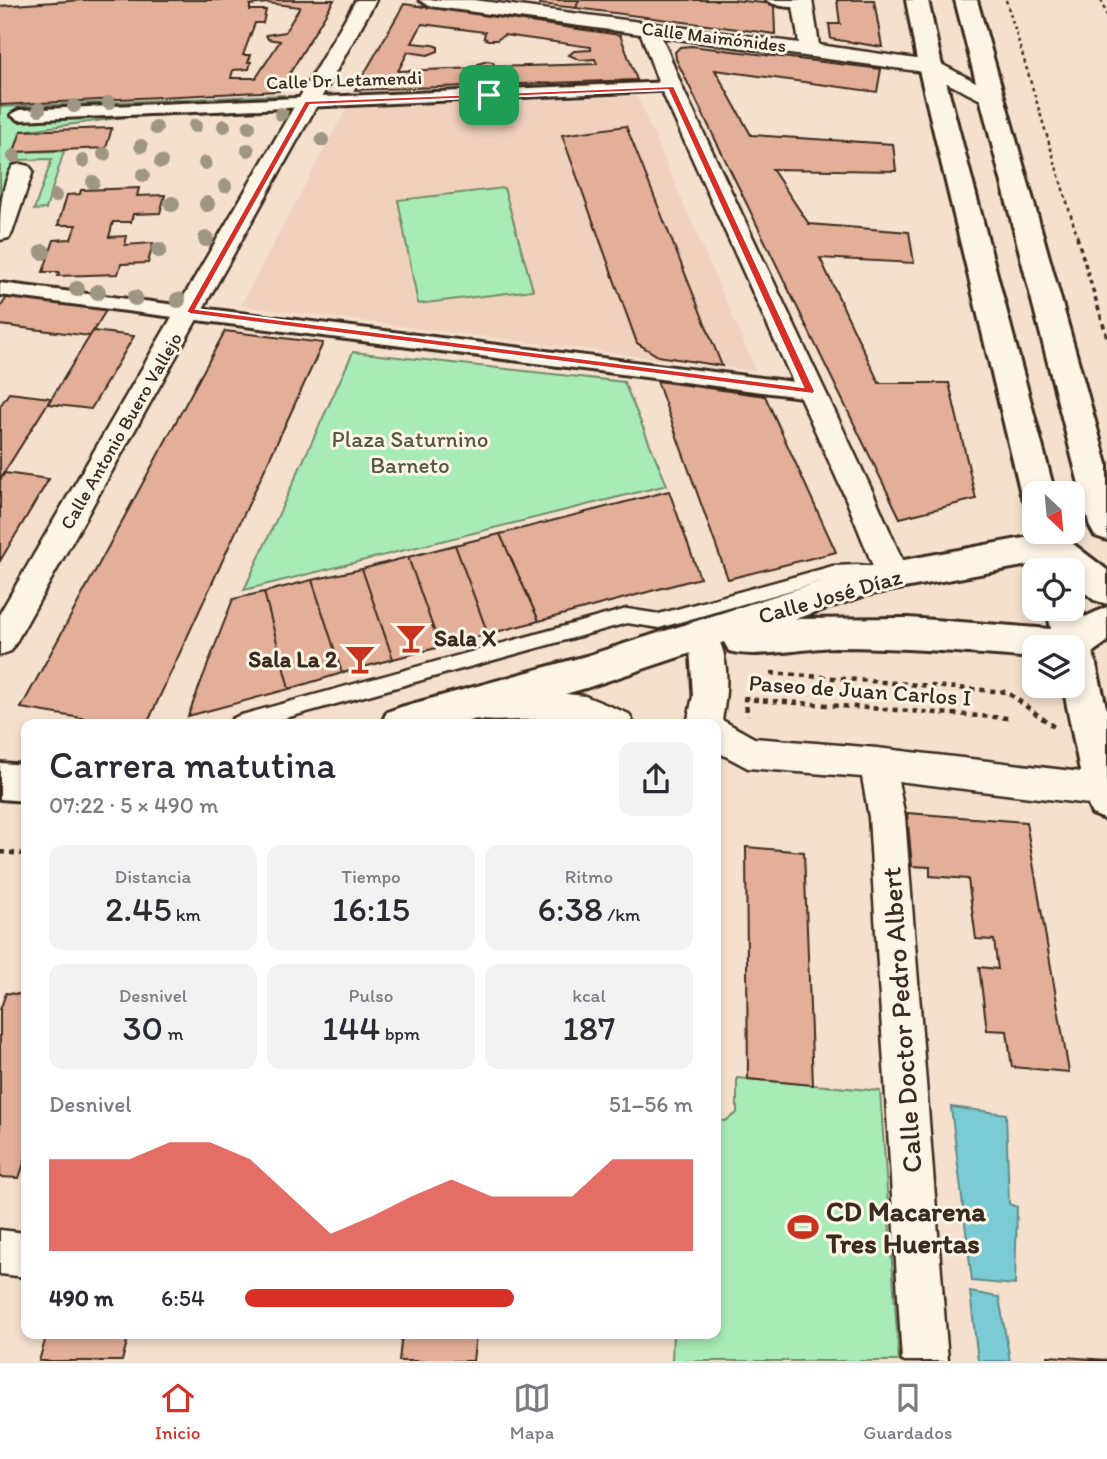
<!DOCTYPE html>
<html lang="es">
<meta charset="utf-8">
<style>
body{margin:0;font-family:Itim,sans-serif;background:#f2f2f3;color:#2b2b33;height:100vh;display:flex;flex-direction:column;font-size:26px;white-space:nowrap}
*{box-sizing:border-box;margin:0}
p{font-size:23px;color:#7c7c81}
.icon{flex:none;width:38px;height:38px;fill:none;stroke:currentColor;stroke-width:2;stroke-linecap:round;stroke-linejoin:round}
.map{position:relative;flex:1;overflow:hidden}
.sheet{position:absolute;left:21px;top:719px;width:700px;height:620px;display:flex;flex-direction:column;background:#fff;border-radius:14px;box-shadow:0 4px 10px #0003}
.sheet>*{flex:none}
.needle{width:46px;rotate:154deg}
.buttons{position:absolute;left:1022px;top:481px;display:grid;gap:14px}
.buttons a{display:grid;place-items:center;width:63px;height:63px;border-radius:14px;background:#fff;box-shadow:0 4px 10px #0003;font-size:35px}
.pin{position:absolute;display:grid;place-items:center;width:60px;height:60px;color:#fff;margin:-30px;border-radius:14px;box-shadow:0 4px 10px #0006}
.round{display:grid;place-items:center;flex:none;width:74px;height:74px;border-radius:14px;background:#f2f2f3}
.head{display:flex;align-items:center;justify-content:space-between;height:119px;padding:0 28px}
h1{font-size:38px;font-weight:600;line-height:52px}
.stats{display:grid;grid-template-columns:repeat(3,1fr);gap:10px;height:119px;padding:7px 28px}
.stats div{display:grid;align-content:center;border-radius:14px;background:#f2f2f3;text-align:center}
.stats b{font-size:35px;font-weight:600}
.stats small{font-size:19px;font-weight:400}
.stats p{font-size:19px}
.chart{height:196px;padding:14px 28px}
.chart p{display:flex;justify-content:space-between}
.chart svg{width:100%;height:126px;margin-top:7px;fill:#d93025;opacity:.7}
ul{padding:0 28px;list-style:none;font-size:23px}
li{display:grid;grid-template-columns:112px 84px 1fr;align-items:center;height:52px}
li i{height:18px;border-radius:9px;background:#d93025}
.menu{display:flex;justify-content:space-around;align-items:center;height:98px;border-top:2px solid #e1e1e2;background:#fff;font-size:19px;color:#7c7c81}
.menu a{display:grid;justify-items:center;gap:4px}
.menu .selected{color:#d93025}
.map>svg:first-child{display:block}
.built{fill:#f0d1be}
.green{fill:#a8ebb6;stroke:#728a6a;stroke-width:2}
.water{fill:#7acbd3;stroke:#618b8b;stroke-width:2}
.building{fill:#e4af99;stroke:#3b2a1e;stroke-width:2;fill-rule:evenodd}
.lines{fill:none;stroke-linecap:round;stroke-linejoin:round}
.service-casing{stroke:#3b2a1e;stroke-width:5}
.pedestrian-casing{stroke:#3b2a1e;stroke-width:6}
.minor-casing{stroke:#3b2a1e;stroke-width:5}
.primary-casing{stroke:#3b2a1e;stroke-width:6}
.path-far2{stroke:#3b2a1e;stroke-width:2.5;stroke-dasharray:3.5 3.5;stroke-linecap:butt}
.path-far1{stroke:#3b2a1e;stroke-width:3.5;stroke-dasharray:4.5 4.5;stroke-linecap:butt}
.path{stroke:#3b2a1e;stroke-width:4.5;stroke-dasharray:5 5;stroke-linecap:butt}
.service{fill:#fcf5e5;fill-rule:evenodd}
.pedestrian{fill:#fcf5e5;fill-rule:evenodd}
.minor{fill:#fcf5e5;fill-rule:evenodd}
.primary{fill:#fcf5e5;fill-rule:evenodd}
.tree{fill:#9e9682}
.route{fill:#d93025;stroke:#fff;stroke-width:2;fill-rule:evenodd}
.labels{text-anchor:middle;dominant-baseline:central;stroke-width:6;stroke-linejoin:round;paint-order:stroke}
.far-street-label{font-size:19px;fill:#3b2a1e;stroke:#fcf5e5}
.park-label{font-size:23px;fill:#565a44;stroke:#fcf5e5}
.street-label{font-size:23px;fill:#3b2a1e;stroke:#fcf5e5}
.poi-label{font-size:23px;font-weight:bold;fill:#3b2a1e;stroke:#fcf5e5;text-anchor:start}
.near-street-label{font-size:28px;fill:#3b2a1e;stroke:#fcf5e5}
.near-poi-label{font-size:28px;font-weight:bold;fill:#3b2a1e;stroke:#fcf5e5;text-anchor:start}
</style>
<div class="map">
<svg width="1107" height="1361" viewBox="0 0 1107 1361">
<rect width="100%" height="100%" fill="#f5e0ce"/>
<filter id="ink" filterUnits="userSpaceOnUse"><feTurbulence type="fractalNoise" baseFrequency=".0143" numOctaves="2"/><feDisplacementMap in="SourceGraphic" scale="14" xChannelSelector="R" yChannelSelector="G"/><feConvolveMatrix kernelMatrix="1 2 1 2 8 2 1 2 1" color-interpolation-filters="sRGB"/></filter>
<g filter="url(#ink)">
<path class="built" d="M637 96 756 371 240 306 347 107Z"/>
<path class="green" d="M284 95 278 110 126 117 22 131 14 152 64 151 46 209 34 210 52 159 15 160 0 201V107Z
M504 188 533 290 418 304 398 200Z
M353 352 624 382 667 485 244 590Z
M737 1078 880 1091 899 1361H672L673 1334H716V1120L725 1121 737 1113Z"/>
<path class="water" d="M951 1107 1006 1114 1009 1204 1017 1207 1015 1285 972 1281Z
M970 1292 999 1297 1010 1361H978Z"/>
<path class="building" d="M82 0H334L279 91 0 105V6ZM267 3 300 7 285 32 266 35 268 39 280 41 256 78H231L233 70 249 69 251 62H248L251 55H243L255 23H263L266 10H250V5Z
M541 0H579L576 8 539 4Z
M579 0H732L774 4 775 34 576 8Z
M837 0H874L882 47 831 39 829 24H840Z
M404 4 620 35 637 80 355 90ZM422 24 485 32 484 38 488 40H497L504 35 591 47V50L574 51 569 55 580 60 595 59 597 64 495 67 493 62 487 61 478 64V68L398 71 408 52 428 55 438 51V47L433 45 412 43Z
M691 46 881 69 877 92 715 70 751 135 893 144 896 171 772 169 809 224 909 232 914 263 820 258 879 383H949L976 499 900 518 676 59 675 52 680 47Z
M626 126 722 366 658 356 637 343 562 135Z
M112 128 106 148 14 152 21 131Z
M139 188 137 196 165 195 160 213 133 214 131 222H113L109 237 127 236 125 245 153 243 148 263 121 264 118 274 58 276 59 272H43L54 240 71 239 76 225H58L67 195 80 194 81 190Z
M7 297 107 309 90 336 0 325V308Z
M93 331 134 336 91 409 48 404Z
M225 331 323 343 147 724H117L21 708Z
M657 381 765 396 836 552 728 579Z
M9 393 51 398 0 479V406Z
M5 473 49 479 0 561V480Z
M669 491 700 578 539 621 500 534Z
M500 534 539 621 488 634 455 545Z
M455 545 488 634 440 647 408 557Z
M408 557 440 647 393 659 362 569Z
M362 569 393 659 342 673 312 580Z
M312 580 342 673 289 689 264 592Z
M264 592 289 689 188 716 233 599Z
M907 813 1026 822 1069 1072 1012 1067 1007 1031 987 1030 979 967 998 969 994 940 976 939 968 879 930 876V867L912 866Z
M746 847 804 852 813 1085 748 1079Z
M6 993 26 995V1157L19 1178 0 1177V1010Z
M47 1334H129L122 1361H39Z
M402 1334H476L473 1361H399Z
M1048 1356 1107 1360V1361H1048Z"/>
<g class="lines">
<g class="service-casing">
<path id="service" d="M858 565 876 567 884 573 876 579 833 578 659 628 627 623 264 724H229L232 719 238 716 627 609 659 614 833 566Z"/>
</g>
<g class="pedestrian-casing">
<path id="pedestrian" d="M766 0H808L810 3C801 10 775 7 766 0Z
M671 82 679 87 677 90 19 120 11 115 19 110Z
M0 283 810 384 817 386 820 391 817 396 810 398 0 295Z"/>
</g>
<g class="minor-casing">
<path id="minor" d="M356 0H376L11 651 0 655V613Z
M419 0H474L799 43 792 0H812L819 45 937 62 999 94 1002 99 999 104 991 105 925 72 662 37 682 87 876 499 909 576 904 585 893 588 882 585 877 576 846 499 660 87 641 34 429 6Z
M21 164 29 166 33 171 12 233 9 238 0 240C0 215 0 188 13 166Z
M706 634 718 638C730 662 727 695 722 720L754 738 877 748 1107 775 1105 806 898 781 905 817 948 1361H902L869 817 862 777 748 768 716 751V724H687L693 696 690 647 694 638Z
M530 690 585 696 629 714 634 724C605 727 576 721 546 720 520 718 489 725 464 716L459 706 464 696 476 692Z
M0 1230 26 1233V1277L0 1274Z"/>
</g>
<g class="primary-casing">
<path id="primary" d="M906 0H928L942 66 1055 494H1034V506L1026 503 1021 494 918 66Z
M955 0H977L1107 464V540L1095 536 1090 527Z
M1051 533 1064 537 1107 570V604L1094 600 1073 583V570H1056L1045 562 866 595 795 619 908 618 1051 629 1047 609H1073V597L1078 599 1085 617 1107 607V642L1093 652 1107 711V820L1092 814 1086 801 1063 686H1073V648H1034V658C968 653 902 647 835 647 806 648 753 659 729 651L724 642 586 688 459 724H381L387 712 401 707 586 656 866 567Z
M0 763 26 765V801L0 799Z"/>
</g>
<path class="path-far2" d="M1006 0 1078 239
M1101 0 1107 16"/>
<path class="path-far1" d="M1077 237 1107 337"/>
<path class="path" d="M771 673 1007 692 1054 727
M746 696 747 716
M743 699 1008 718
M0 852 26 854"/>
<use href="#service" class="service"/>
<use href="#pedestrian" class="pedestrian"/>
<use href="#minor" class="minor"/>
<use href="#primary" class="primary"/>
</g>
<g class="tree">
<circle cx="109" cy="103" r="7"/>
<circle cx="74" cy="106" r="7"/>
<circle cx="39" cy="109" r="7"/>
<circle cx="281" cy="114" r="7"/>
<circle cx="195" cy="126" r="7"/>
<circle cx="224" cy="126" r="7"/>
<circle cx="249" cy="127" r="7"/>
<circle cx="156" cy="128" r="7"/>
<circle cx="322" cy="140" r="7"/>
<circle cx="141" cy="146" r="7"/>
<circle cx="248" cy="150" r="7"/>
<circle cx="104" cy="154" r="7"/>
<circle cx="14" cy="156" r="7"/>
<circle cx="83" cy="161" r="7"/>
<circle cx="161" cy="162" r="7"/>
<circle cx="205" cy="163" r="7"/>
<circle cx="143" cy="175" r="7"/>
<circle cx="93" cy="182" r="7"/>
<circle cx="225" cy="186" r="7"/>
<circle cx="55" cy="196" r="7"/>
<circle cx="172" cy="204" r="8"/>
<circle cx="207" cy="204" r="8"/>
<circle cx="206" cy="239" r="8"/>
<circle cx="159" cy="250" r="8"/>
<circle cx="43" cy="252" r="8"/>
<circle cx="77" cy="289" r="8"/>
<circle cx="98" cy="292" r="8"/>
<circle cx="135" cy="298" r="8"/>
<circle cx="178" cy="300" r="8"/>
</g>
</g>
<path class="route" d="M674 86 815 391 813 394 190 314 186 312 305 101ZM668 90 803 387 196 309 310 105Z"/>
<defs>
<g id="bar-bare" transform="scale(2.415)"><path d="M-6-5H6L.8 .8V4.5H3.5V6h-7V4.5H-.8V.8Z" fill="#c8321e" stroke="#fcf5e5" stroke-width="2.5" paint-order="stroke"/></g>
<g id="stadium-bare" transform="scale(2.415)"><path d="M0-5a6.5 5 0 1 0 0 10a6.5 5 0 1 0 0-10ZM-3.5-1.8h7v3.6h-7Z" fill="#c8321e" stroke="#fcf5e5" stroke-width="2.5" paint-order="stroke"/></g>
</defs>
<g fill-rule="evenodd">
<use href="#bar-bare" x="411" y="638"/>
<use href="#bar-bare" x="360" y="659"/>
<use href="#stadium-bare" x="803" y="1227"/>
</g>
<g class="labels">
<g class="far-street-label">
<text transform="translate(714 37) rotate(7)">Calle Maimónides</text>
<text transform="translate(344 80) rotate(-2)">Calle Dr Letamendi</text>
<text transform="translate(121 431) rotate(-60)">Calle Antonio Buero Vallejo</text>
</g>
<g class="park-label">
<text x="410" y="439">Plaza Saturnino<tspan x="410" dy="26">Barneto</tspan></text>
</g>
<g class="street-label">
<text transform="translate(830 596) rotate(-16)">Calle José Díaz</text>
<text transform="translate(860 690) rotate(4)">Paseo de Juan Carlos I</text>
</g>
<g class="poi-label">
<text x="434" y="638">Sala X</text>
<text x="337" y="659" text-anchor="end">Sala La 2</text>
</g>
<g class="near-street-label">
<text transform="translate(901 1020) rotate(-94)">Calle Doctor Pedro Albert</text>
</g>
<g class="near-poi-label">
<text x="826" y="1211">CD Macarena<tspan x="826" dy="32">Tres Huertas</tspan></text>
</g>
</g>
</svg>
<div class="buttons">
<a><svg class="needle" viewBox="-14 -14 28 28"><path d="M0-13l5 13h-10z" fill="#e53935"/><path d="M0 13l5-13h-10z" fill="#7c7c81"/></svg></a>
<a><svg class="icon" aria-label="locate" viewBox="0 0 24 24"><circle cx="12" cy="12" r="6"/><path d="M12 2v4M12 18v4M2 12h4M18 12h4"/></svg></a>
<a><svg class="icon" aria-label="layers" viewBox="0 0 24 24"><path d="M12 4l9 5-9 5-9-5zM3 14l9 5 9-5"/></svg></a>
</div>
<div class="pin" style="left:489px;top:95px;background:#1e9e55"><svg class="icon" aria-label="arrive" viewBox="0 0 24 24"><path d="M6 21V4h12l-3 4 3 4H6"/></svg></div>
<section class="sheet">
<div class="head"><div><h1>Carrera matutina</h1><p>07:22 · 5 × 490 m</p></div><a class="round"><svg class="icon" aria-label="share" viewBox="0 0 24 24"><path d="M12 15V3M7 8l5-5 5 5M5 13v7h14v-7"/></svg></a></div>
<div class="stats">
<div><p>Distancia</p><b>2.45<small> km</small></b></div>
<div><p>Tiempo</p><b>16:15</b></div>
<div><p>Ritmo</p><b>6:38<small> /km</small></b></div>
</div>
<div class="stats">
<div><p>Desnivel</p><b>30<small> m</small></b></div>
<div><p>Pulso</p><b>144<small> bpm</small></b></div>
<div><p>kcal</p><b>187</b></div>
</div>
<div class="chart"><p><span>Desnivel</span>51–56 m</p>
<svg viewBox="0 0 160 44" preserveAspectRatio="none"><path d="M0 44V12L10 12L20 12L30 6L40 6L50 12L60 25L70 38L80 32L90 25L100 19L110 25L120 25L130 25L140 12L150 12L160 12V44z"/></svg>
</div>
<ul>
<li><b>490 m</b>6:54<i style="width:60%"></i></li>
</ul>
</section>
</div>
<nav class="menu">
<a class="selected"><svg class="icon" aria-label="home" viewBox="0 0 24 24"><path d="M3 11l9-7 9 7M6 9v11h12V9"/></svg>Inicio</a>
<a><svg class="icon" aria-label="map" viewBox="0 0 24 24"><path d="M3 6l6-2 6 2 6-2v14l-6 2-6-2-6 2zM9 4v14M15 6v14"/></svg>Mapa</a>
<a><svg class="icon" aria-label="saved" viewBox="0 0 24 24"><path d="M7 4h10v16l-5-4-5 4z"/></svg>Guardados</a>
</nav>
